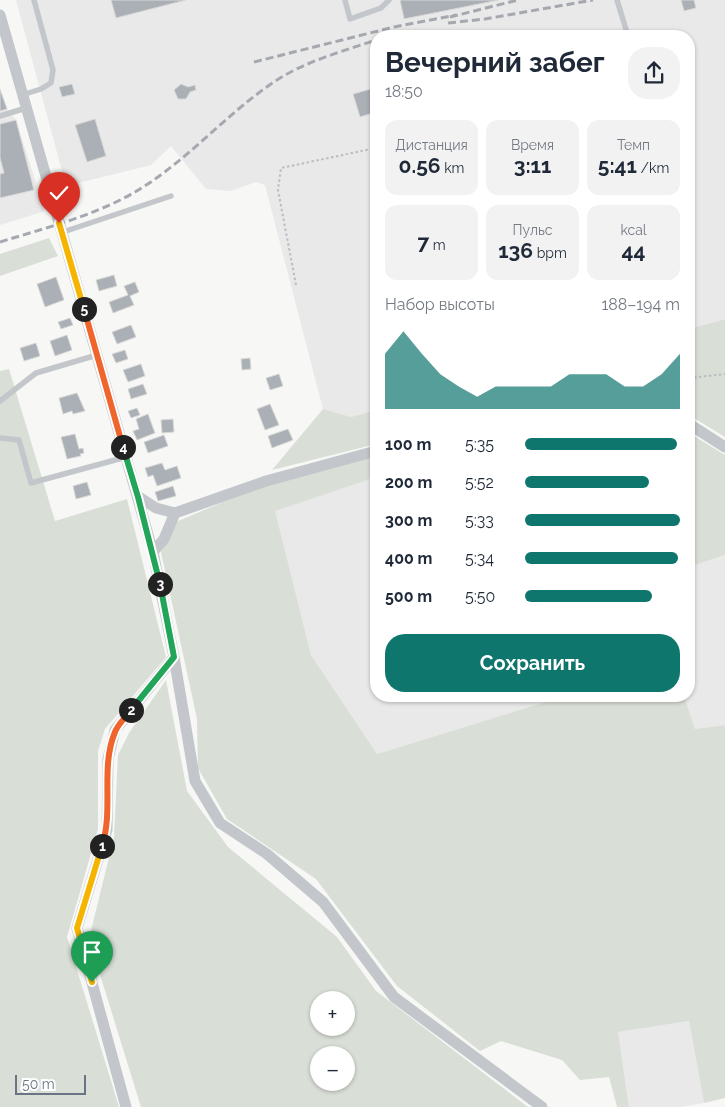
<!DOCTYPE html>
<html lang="ru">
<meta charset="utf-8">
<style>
body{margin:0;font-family:Raleway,sans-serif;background:#f2f2f3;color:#1f2937;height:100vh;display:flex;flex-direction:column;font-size:19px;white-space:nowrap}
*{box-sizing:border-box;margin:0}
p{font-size:16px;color:#747a83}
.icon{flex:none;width:28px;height:28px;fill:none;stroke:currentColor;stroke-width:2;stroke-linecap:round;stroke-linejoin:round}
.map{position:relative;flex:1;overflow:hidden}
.details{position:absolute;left:370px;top:30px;width:325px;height:672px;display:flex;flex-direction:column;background:#fff;border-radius:20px;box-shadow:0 1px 4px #0004}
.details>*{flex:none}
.fabs{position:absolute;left:310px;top:991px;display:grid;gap:10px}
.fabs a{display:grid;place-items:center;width:45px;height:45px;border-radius:50%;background:#fff;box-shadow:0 1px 4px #0004;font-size:25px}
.scale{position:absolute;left:15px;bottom:12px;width:71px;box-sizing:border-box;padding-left:5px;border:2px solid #697584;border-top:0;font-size:14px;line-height:18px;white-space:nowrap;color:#697584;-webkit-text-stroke:4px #fff;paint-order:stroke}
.pin{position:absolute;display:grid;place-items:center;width:42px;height:42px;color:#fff;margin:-51px -21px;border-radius:50% 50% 50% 0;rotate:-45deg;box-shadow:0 0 5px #0007}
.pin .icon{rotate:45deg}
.km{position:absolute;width:25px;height:25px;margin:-12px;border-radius:50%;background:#222;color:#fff;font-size:14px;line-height:25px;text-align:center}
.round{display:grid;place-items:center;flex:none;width:52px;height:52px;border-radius:20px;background:#f2f2f3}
.overview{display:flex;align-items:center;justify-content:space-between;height:85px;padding:0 15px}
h1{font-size:28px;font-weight:700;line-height:38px}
.figures{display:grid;grid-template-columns:repeat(3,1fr);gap:8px;height:85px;padding:5px 15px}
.figures div{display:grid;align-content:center;border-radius:12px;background:#f2f2f3;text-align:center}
.figures b{font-size:21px;font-weight:700}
.figures small{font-size:14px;font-weight:400}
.figures p{font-size:14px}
.chart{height:140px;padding:10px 15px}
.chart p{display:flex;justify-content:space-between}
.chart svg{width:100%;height:90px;margin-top:5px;fill:#0f766e;opacity:.7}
.cta{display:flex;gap:10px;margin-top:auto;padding:10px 15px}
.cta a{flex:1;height:58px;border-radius:20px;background:#0f766e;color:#fff;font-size:20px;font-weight:700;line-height:58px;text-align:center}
ul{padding:0 15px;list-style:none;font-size:16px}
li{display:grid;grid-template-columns:80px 60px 1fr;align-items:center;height:38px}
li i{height:12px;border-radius:6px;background:#0f766e}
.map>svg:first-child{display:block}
.built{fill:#e8e9e8}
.green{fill:#d9ded6;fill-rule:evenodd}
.building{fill:#aab0b6;stroke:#d9d9d7}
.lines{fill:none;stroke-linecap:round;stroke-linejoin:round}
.path{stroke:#bbbdc0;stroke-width:2;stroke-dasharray:2.5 2.5;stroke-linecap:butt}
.service{stroke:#c3c6ca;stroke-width:5.5}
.minor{stroke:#c3c6ca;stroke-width:11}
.rail{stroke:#a5a9af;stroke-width:3;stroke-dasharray:8 4;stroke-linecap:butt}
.split-1-casing{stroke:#fff;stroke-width:10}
.split-2-casing{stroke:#fff;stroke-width:10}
.split-3-casing{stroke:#fff;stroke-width:10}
.split-4-casing{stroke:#fff;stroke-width:10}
.split-5-casing{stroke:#fff;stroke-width:10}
.split-6-casing{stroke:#fff;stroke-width:10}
.split-1{stroke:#f5b400;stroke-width:6}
.split-2{stroke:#f0652b;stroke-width:6}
.split-3{stroke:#22a559;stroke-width:6}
.split-4{stroke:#22a559;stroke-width:6}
.split-5{stroke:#f0652b;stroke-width:6}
.split-6{stroke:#f5b400;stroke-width:6}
</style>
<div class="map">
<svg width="725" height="1107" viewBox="0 0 725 1107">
<rect width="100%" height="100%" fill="#f7f8f5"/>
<path class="built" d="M16 0H725V319L689 329V36H376V410L351 417 323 409 265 185 256 182 231 191 206 189 171 146 151 165 66 186Z
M0 89 7 109 16 120 45 211 0 225Z
M376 477V696H565L377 754 311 655 274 510Z
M725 555V725L695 729 684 696H689V567Z
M689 1021 704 1103 681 1107H629L618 1032Z"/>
<path class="green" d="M49 238 58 256 0 276V254Z
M725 319V437L689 415V329Z
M9 369 55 521 127 499 166 657 105 729 98 751V829L67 937 119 1107H0V371Z
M323 409 351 417 376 410V444L272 470Z
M689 433 725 455V555L689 567Z
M376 455V477L275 511 311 655 377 754 565 696H684L695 729 725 725V1098L704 1103 689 1021 618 1032 629 1107H617L609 1077 580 1080 562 1060 501 1041 480 1051 397 986 316 879 227 819 198 768 197 719 161 552 176 522 265 484Z
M166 680 187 791 228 847 337 937 376 991 528 1107H141L89 939 114 837 118 755 129 733ZM319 1000H346V1028H319ZM319 1055H346V1082H319Z"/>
<path class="building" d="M111 0H186L116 18Z
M400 0H499L404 19Z
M681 0H694L696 8 684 11Z
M72 84 75 94 62 97 59 87Z
M181 84 188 87 195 85 196 90 190 92 186 99H178L174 90Z
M374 88 376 112 360 117 353 94Z
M0 89 7 109 0 111Z
M95 119 106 156 87 162 75 125Z
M16 120 34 190 0 198V174L4 173 0 158V124Z
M114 275 117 286 99 291 96 280Z
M56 277 64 300 45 307 37 284Z
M135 282 139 292 130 296 134 305 113 313 109 302 128 295 124 286Z
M70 318 73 325 61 329 58 322Z
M131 325 136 337 117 344 112 332Z
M67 335 72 350 55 356 50 341Z
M36 343 40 356 24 361 20 348Z
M125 350 128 359 116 363 112 354Z
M250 358 251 369 242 370 241 359Z
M141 364 145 376 128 382 123 370Z
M279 374 283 386 270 390 266 378Z
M143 384 147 394 131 399 128 389Z
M77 393 85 411 73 414 72 411 63 414 59 398Z
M270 404 279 425 265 430 257 409Z
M137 408 140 415 131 418 128 411Z
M148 414 155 433 137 440 133 431 139 429 136 419Z
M173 419 174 432 162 433 161 420Z
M288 429 293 440 272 448 268 436Z
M75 434 79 449 83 448 84 453 80 454 81 456 67 459 61 437Z
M164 435 168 446 148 453 144 442Z
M162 463 165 470 177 466 181 478 157 486 153 475 148 477 145 468Z
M87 482 91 495 76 499 73 486Z
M173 486 176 496 158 501 155 492Z"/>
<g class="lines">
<path class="path" d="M296 285 278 190 281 168 376 148
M689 378 725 374"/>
<path class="service" d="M345 0 350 19 381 8 389 0
M617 0 628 36
M22 95 41 89 51 83 53 70 34 0
M0 116 26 108
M63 232 171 196
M0 401 36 373 97 355
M0 438 19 440 31 483 126 457"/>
<path class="minor" d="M0 15 153 552 174 657 195 781 220 823 267 854 323 902 394 997 542 1107
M689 424 725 447
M139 497 156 508 175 513 266 481 376 451
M153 552 164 539 175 513
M126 1107 77 928 107 830 108 759 115 730 174 657"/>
<path class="rail" d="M450 17 518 0
M448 23 485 19 593 0
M254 62 394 27 456 15
M0 242C45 228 94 216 135 192 186 162 223 117 271 84 302 62 341 52 376 40"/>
</g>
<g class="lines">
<g class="split-1-casing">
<path id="split-1" d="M92 982 77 928 102 846"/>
</g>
<g class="split-2-casing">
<path id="split-2" d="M102 846C114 809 100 768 115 732 118 724 126 717 131 710"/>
</g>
<g class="split-3-casing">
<path id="split-3" d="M131 710 174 657 160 584"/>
</g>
<g class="split-4-casing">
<path id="split-4" d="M123 447 138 497 160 584"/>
</g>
<g class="split-5-casing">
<path id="split-5" d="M84 309 123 447"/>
</g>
<g class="split-6-casing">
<path id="split-6" d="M59 223 84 309"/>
</g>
<use href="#split-1" class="split-1"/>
<use href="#split-2" class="split-2"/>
<use href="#split-3" class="split-3"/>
<use href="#split-4" class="split-4"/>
<use href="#split-5" class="split-5"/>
<use href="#split-6" class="split-6"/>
</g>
</svg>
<div class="fabs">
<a>+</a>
<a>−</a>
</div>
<div class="scale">50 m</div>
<div class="pin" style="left:92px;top:982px;background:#1e9e55"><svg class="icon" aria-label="arrive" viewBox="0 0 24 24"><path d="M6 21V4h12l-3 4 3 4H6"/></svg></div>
<div class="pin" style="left:59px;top:223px;background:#d93025"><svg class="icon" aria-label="check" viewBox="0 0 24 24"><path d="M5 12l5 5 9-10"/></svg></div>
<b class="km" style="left:102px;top:846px">1</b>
<b class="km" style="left:131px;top:710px">2</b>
<b class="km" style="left:160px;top:584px">3</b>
<b class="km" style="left:123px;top:447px">4</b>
<b class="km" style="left:84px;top:309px">5</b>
<section class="details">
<div class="overview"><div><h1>Вечерний забег</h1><p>18:50</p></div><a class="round"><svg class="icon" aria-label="share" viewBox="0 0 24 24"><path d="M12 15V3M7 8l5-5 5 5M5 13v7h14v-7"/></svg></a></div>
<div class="figures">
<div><p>Дистанция</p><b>0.56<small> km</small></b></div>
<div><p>Время</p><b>3:11</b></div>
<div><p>Темп</p><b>5:41<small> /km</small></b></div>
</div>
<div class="figures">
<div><b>7<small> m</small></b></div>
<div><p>Пульс</p><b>136<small> bpm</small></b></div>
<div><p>kcal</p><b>44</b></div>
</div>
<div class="chart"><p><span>Набор высоты</span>188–194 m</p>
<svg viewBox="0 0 160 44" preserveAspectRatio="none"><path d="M0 44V17L10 6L20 17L30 27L40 33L50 38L60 33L70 33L80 33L90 33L100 27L110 27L120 27L130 33L140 33L150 27L160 17V44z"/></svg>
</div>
<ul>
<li><b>100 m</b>5:35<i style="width:98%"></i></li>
<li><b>200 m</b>5:52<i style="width:80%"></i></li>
<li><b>300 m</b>5:33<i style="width:100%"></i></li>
<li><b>400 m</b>5:34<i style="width:99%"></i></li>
<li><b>500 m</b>5:50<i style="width:82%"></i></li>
</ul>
<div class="cta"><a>Сохранить</a></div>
</section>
</div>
